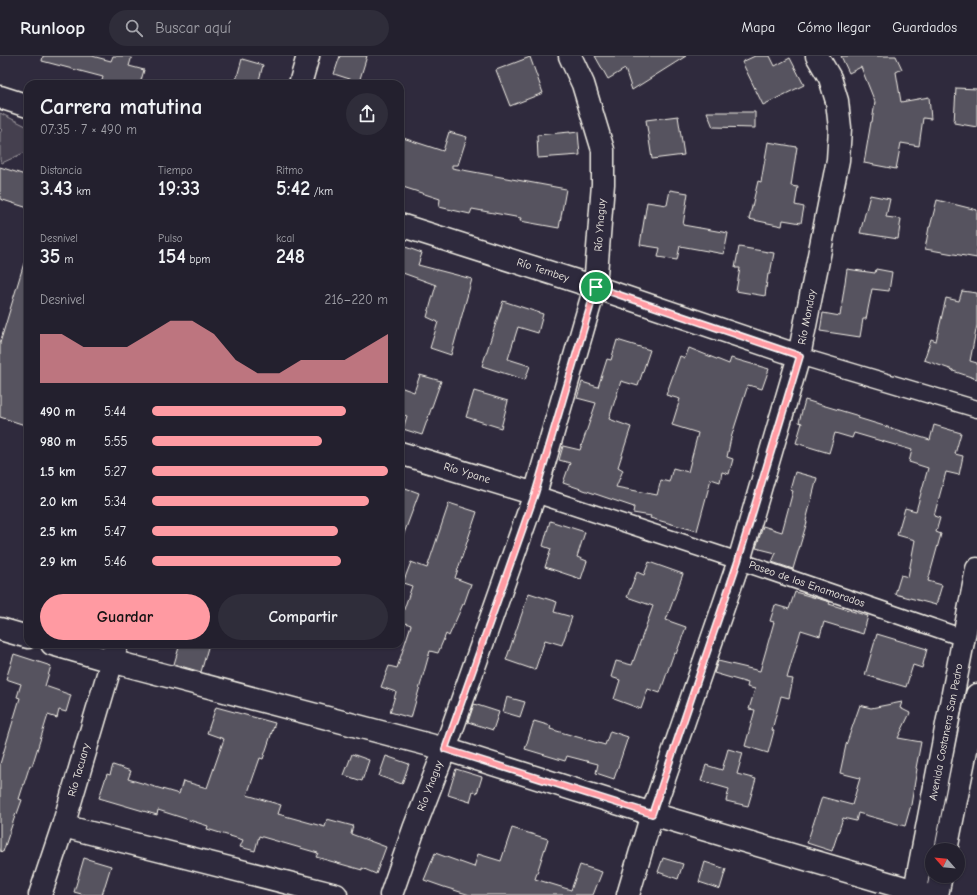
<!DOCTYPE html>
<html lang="es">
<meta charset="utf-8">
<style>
body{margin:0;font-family:"Comic Neue",sans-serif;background:#2f2d3a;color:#f1f3f6;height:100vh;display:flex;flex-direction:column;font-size:15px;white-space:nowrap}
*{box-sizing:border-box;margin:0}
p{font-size:13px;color:#a3a3aa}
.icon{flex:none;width:22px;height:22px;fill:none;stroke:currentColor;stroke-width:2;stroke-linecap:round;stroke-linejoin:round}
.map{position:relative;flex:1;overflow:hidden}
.sheet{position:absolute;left:24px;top:24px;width:380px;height:568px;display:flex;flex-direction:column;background:#23202e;border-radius:12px;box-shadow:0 1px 3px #0004,0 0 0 1px #403e4a}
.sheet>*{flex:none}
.needle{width:26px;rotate:297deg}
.tools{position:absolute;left:925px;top:787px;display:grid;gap:8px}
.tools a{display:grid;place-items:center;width:40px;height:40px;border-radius:50%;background:#23202e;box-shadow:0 1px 3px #0004,0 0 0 1px #403e4a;font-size:20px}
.pin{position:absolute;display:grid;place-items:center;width:34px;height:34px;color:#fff;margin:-17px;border:2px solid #fff;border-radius:50%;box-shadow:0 1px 4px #0007}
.round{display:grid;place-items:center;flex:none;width:42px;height:42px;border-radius:21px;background:#2f2d3a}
.headline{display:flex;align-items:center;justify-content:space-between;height:68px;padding:0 16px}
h1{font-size:22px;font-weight:800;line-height:30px}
.metrics{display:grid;grid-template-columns:repeat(3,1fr);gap:6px;height:68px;padding:4px 16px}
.metrics div{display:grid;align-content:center}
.metrics b{font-size:20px;font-weight:800}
.metrics small{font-size:11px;font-weight:400}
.metrics p{font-size:11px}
.chart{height:112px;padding:8px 16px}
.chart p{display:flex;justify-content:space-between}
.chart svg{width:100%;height:72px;margin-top:4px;fill:#ff9aa2;opacity:.7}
.cta{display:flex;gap:8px;margin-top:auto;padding:8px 16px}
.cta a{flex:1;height:46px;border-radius:24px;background:#ff9aa2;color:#111;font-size:16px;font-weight:800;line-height:46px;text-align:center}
.cta a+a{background:#2f2d3a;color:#f1f3f6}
ul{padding:0 16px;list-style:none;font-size:13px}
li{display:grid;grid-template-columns:64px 48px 1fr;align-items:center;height:30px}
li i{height:10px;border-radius:5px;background:#ff9aa2}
header{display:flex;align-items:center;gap:24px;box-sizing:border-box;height:56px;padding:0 20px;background:#23202e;border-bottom:1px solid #403e4a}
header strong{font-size:19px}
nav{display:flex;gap:22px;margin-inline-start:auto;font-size:14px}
.search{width:280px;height:36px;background:#2f2d3a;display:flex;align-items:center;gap:10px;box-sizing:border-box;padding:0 14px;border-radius:22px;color:#a3a3aa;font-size:15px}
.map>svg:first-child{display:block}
.green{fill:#454050;stroke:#9c989c}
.building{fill:#56525f;stroke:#f4f1e8}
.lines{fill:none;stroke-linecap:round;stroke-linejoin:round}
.pedestrian-casing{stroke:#f4f1e8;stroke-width:19}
.minor-casing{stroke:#f4f1e8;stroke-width:25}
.secondary-casing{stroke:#f4f1e8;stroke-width:25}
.pedestrian{stroke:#2f2a3d;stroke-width:16}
.minor{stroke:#2f2a3d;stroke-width:22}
.secondary{stroke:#2f2a3d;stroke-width:22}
.route-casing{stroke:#fff;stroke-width:8}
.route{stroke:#ff9aa2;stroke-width:5}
.labels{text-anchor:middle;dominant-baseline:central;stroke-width:3.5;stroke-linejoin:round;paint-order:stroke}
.street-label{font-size:11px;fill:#f4f1e8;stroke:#2f2a3d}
</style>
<header>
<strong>Runloop</strong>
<div class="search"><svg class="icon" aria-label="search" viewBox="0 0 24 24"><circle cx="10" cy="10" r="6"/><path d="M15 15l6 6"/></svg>Buscar aquí</div>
<nav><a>Mapa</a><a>Cómo llegar</a><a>Guardados</a></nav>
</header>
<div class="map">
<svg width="977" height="839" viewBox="0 0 977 839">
<rect width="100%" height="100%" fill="#2f2a3d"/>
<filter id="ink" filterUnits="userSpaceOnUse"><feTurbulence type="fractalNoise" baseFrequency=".025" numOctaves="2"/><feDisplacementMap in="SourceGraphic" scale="8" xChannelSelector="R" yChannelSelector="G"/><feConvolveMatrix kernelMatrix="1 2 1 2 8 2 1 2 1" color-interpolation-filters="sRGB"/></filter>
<g filter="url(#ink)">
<path class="green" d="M0 57 28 71V95L2 107 0 104V77L2 74 0 72Z"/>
<path class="building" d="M43 0H92L111 5 113 0H132L129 10 144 14 140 28H101L103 21 42 5Z
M340 0H367L359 26 334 18Z
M595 0H686L632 34 625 13 608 23Z
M755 0H770L775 10 790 2 804 29 763 49 742 6Z
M841 0H896L902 13 896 16 901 46 929 41 931 63 923 62 919 90 901 87 896 113 864 107 871 66H872L875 46 861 11 849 17Z
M530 1 543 37 510 50 496 14Z
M242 3 263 9 258 28H235Z
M956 32 977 33V71L954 67Z
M707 56H755V72L713 71Z
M678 60 684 99 652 103 646 64Z
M449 76 467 81 458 109H452V112L566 133 559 172 520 165 521 162 472 153 470 158 439 151 440 143 400 130V81L443 95Z
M570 76V77L578 76 580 99 538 102 537 79Z
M768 86 797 91 791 130 798 131 795 149 804 151 801 167 783 164 782 170 749 163 758 125 761 126Z
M0 111 28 120V152L0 143Z
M670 134 688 137 683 169 728 177 724 198 680 190 677 204 658 201 660 192 640 189 647 146 667 149Z
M870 139 890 143 886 161 901 163 898 183 860 177Z
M937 144 977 154V202L925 193 929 171H930Z
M400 189 422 197 418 209 472 223 451 299 430 292 438 266 427 261 436 229 400 216Z
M739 191 774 197 770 218H768L765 240 736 235 740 212H735Z
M24 207 28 208V370L0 361V287Z
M847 213 875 217 876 213 892 216 889 235 872 233 866 263H863L860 281 820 275 823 257 840 260Z
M962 235 977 237V269L970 305 977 307V323L953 315V314L924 304 931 283 936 285 946 242 959 245Z
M503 245 543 258 538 277 518 271 508 303 530 310 525 324 482 310Z
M617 284 650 294 638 330 621 325 609 363 631 371 618 411 623 414 616 431 657 439 661 424 669 426 673 412 688 416 698 377 672 369 680 343 666 339 680 300 685 302 689 292 729 308 731 302 769 313 762 333 748 329 731 382 727 401 733 403 729 418 722 416 720 426 711 423 697 475 650 462 651 460 633 457 634 451 563 427 570 407 559 404 563 390 580 394 596 347 577 342 582 326 598 331 607 303 611 304Z
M420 319 441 325 422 379 403 373 407 360 400 358V331L414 336Z
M474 335 508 345 501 372 466 361Z
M805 344 859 360 858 362 930 384 934 369 961 377 955 398 963 400 959 419 946 416 934 460 940 462 936 476 941 478 928 525 942 529 936 549 895 538 901 519 908 521 915 484 897 479 905 452 916 455 928 412 909 406 912 394 854 377 852 382 835 377 829 397 796 387 802 367 799 366Z
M795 416 817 422 806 465 807 466 793 513 772 506 776 497 756 492 763 470 782 476 793 435 790 434Z
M400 430 419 437 402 483H400Z
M449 447 477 456 455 522 471 528 464 548H463L449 580 446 578 438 597 430 595 411 662 390 656 396 636 381 631 389 610 397 612 411 569 400 565 412 530 403 527 411 506 427 512Z
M550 465 585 476 577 501 587 505 581 523 545 511 551 493 543 490Z
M649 506 683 518 666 564 686 571 676 598 674 597 660 637 648 633 641 653 614 643 620 624 611 621 616 605 632 609 653 550 627 541 637 516 644 519Z
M795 536 830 546 829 548 868 560 863 578 824 566 820 580 801 574 787 622 793 623 789 642 781 640 772 674 774 675 768 697 745 690 755 654 749 653 755 633 747 631 748 627 714 617 718 605 760 615 774 566 770 565 775 549 789 553Z
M529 537 557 546 554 556 572 561 562 589 545 584 535 614 506 604Z
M877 578 927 593 922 612 913 609 906 631 865 619Z
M180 588H209L201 616 174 608Z
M14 598 51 610 45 630 71 639 66 656 59 654 57 662 48 659 32 710 30 709 19 743 22 744 17 758 16 757 3 796 0 795V708L20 642 17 641 21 628 6 623Z
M507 641 525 646 520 661 503 656Z
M902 646 900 652 910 657 898 682 921 686 916 712 917 713 911 749 905 770 858 757 856 765 843 762 832 795 807 787 822 741 852 749 860 722 840 717 846 689 860 649 871 652Z
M474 648 499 656 493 674 468 666Z
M216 651 275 667 263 703 260 702 247 739 281 749 278 758 325 771 327 763 353 770 351 778 386 791 376 818 362 812V814L316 801 318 797 259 780 255 795 240 791 243 784 207 773 208 770 158 754 157 759 99 742 107 718 110 719 113 709 131 715 128 723 179 738 183 725 207 732 224 683 207 677Z
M534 665 551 670 550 673 605 689 610 675 628 681 614 723 596 717 598 708 567 700 565 705 525 693Z
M728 693 743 697 737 718 756 723 748 750 726 745 729 733 701 725 706 709 722 714Z
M352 698 369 704 362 725 344 719Z
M386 700 409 708 402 728 379 720Z
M456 713 482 721 477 737 473 735 470 746 448 739Z
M512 772 548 783 535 823 571 834 580 809 602 816 593 839H470L444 831 424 824 435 797 474 811 478 798 501 805Z
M84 802 111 810 102 839H85L74 836Z
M663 802 683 808 678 823 658 816Z
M705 806 726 813 720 833 699 826Z"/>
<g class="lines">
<g class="pedestrian-casing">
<path id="pedestrian" d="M799 300 977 353
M535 438 739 505 964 582"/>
</g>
<g class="minor-casing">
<path id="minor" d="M300 28 308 0
M0 41 28 50
M400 169 595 231 799 300
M400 397 535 438
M0 573 28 581
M52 588 111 605 445 693 652 758 915 835 925 839
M63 770 336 839
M40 839 63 770 117 588
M391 839 414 773 445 693 535 438 595 231 603 128V94L583 28 570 0
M628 839 652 758 739 505 799 300 838 104 840 72 837 45 830 22 817 0"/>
</g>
<g class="secondary-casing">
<path id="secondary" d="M946 794 977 639
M914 839 977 513
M937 839 941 820"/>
</g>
<use href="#pedestrian" class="pedestrian"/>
<use href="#minor" class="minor"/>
<use href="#secondary" class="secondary"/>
</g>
</g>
<g class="lines" filter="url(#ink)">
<g class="route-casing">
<path id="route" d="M596 231 800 300 738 505 652 758 445 693 535 438Z"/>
</g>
<use href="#route" class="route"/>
</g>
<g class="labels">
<g class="street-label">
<text transform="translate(600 169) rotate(-86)">Río Yhaguy</text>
<text transform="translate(543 214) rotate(18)">Río Tembey</text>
<text transform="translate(807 261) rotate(-79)">Río Monday</text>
<text transform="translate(467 417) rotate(17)">Río Ypane</text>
<text transform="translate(807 528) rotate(19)">Paseo de los Enamorados</text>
<text transform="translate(946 676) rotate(-79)">Avenida Costanera San Pedro</text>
<text transform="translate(79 714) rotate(-74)">Río Tacuary</text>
<text transform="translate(430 730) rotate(-69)">Río Yhaguy</text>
</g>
</g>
</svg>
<div class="tools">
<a><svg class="needle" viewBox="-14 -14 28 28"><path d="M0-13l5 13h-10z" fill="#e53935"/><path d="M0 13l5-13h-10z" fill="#a3a3aa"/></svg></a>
</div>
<div class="pin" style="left:596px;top:231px;background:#1e9e55"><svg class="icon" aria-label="arrive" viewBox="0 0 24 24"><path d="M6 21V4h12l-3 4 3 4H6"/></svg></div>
<section class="sheet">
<div class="headline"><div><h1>Carrera matutina</h1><p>07:35 · 7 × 490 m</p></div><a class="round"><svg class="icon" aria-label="share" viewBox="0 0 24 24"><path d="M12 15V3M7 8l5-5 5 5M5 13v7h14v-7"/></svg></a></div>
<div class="metrics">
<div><p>Distancia</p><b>3.43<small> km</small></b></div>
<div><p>Tiempo</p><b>19:33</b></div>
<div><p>Ritmo</p><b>5:42<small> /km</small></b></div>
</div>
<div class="metrics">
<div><p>Desnivel</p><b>35<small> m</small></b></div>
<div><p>Pulso</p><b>154<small> bpm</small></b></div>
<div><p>kcal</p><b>248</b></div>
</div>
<div class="chart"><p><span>Desnivel</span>216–220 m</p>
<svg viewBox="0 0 160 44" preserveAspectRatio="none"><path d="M0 44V14L10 14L20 22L30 22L40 22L50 14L60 6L70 6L80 14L90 30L100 38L110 38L120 30L130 30L140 30L150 22L160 14V44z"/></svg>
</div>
<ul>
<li><b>490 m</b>5:44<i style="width:82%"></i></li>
<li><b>980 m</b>5:55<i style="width:72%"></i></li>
<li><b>1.5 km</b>5:27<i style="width:100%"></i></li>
<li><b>2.0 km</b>5:34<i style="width:92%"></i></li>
<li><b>2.5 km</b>5:47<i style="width:79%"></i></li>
<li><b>2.9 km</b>5:46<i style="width:80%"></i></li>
</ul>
<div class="cta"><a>Guardar</a><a>Compartir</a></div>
</section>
</div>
